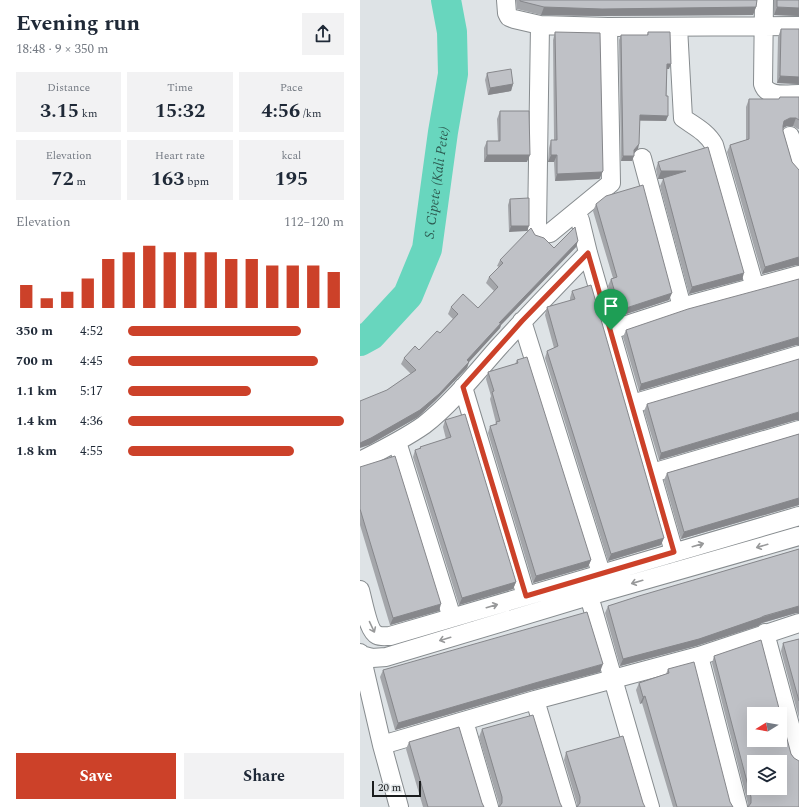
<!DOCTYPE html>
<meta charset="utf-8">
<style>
body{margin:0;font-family:Spectral,serif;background:#f2f2f3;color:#1f2937;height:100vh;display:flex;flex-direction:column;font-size:15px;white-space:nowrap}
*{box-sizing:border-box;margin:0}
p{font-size:13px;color:#747a83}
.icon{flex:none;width:22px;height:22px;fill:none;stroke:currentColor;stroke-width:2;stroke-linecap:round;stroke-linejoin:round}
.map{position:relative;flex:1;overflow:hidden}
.details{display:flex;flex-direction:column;background:#fff;width:360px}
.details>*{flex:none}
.needle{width:26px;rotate:259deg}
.tools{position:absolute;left:387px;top:707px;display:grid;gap:8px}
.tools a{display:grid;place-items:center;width:40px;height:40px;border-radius:0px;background:#fff;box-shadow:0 4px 16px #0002;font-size:20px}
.scale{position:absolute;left:12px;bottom:10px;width:49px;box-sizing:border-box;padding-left:4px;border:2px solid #1b1d1e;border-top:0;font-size:11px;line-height:14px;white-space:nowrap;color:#1b1d1e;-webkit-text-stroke:3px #dee3e6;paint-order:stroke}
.pin{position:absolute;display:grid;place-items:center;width:34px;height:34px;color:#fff;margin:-41px -17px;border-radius:50% 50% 50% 0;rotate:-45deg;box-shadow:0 0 4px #0007}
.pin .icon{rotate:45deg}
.round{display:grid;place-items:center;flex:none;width:42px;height:42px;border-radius:0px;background:#f2f2f3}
.headline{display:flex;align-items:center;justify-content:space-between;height:68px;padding:0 16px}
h1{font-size:22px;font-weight:700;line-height:30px}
.metrics{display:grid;grid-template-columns:repeat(3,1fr);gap:6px;height:68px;padding:4px 16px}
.metrics div{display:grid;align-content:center;border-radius:0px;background:#f2f2f3;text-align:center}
.metrics b{font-size:20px;font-weight:700}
.metrics small{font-size:11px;font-weight:400}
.metrics p{font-size:11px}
.chart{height:112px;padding:8px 16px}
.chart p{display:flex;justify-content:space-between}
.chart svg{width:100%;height:72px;margin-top:4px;stroke:#cc4129;stroke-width:6}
.primary-button{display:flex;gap:8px;margin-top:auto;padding:8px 16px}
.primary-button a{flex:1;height:46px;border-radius:0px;background:#cc4129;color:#fff;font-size:16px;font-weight:700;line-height:46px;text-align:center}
.primary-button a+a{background:#f2f2f3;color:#1f2937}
ul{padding:0 16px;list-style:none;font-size:13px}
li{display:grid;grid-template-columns:64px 48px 1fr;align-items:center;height:30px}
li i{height:10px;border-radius:5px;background:#cc4129}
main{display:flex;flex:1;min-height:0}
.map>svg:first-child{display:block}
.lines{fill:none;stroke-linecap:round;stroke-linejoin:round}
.river{stroke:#68d6be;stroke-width:30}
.minor-casing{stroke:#878c8f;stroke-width:20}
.minor{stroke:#fff;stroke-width:18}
.wall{fill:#a4a6aa}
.shaded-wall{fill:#86878b}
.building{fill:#bfc1c6;stroke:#86878b;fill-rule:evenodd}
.oneway{stroke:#98999a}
.route-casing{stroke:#fff;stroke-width:8}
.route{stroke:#cc4129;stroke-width:5}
.labels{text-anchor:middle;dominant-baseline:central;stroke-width:3;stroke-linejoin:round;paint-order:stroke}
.water-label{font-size:14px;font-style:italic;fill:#2d5c52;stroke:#dee3e6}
</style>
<main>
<section class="details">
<div class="headline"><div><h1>Evening run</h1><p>18:48 · 9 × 350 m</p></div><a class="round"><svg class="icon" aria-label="share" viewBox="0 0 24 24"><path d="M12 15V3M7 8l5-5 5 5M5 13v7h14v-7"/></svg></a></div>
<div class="metrics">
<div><p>Distance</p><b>3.15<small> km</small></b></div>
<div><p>Time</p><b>15:32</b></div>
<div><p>Pace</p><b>4:56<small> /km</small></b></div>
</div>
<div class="metrics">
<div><p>Elevation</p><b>72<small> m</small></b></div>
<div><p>Heart rate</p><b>163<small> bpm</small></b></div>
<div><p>kcal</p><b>195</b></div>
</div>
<div class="chart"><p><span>Elevation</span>112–120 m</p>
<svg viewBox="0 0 160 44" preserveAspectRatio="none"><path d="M5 44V30M15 44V38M25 44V34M35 44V26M45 44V14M55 44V10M65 44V6M75 44V10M85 44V10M95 44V10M105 44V14M115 44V14M125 44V18M135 44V18M145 44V18M155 44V22"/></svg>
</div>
<ul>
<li><b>350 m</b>4:52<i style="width:80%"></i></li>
<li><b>700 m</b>4:45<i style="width:88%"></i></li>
<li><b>1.1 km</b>5:17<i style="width:57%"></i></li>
<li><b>1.4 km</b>4:36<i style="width:100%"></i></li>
<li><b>1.8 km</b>4:55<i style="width:77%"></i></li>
</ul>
<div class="primary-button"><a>Save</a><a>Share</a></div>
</section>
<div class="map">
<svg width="439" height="807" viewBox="0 0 439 807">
<rect width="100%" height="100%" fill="#dee3e6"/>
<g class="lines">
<path class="river" id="s1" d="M0 341 11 335 48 295 67 249 83 132 93 74 92 32 86 0"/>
<g class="minor-casing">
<path id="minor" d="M146 0 147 13 149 17 154 19 180 25 248 27 439 26
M404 0 403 84C407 98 427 94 439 94
M180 25 177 228 179 232 182 234 190 233 251 183 248 27
M318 27 323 118C334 126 347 132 354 145L395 288
M430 136 439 167
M282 158 322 307
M220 220 228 253 314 552
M162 321 241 573
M251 330 322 307 439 275
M103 387 166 596
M272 404 439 355
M37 442 92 618
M0 461C22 450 44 439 64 425 91 404 115 374 138 348 167 316 198 284 228 253
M292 473 439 430
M0 590C3 600 8 631 17 635 21 637 26 636 30 636L439 516
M229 596 290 807
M405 633 439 758
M0 653 1 655 12 658 26 657 229 596 439 536
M1 655 22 745 39 807
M339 656 378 807
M175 700 207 807
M104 721 129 807
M22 745 175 700 339 656 439 623"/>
</g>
<use href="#minor" class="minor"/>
</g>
<path class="wall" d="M156 0H397L396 7 393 15 239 16 181 15 157 9Z
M414 0H439V16L414 15Z
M421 29H439V84L417 83 418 37Z
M195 32 240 178 239 179 195 181 194 162H188L189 148 191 140H194L193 40Z
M288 32 309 69H307L306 121H280L278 149 274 153 272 161H261L259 40 261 35H287Z
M127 73 153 84 151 91 128 95 125 80Z
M439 97V129H438L433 126H427L423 128V131L432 162 439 172V265H436L402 274 367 152 370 145 386 140V107L389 99H419Z
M140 111 167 162H124V148L127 141H138L137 119Z
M298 162 382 280 329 294 300 186 303 179H298L296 169Z
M150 199 169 226 149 232 148 205Z
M236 204 309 300 257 317 248 286 251 279 253 278 233 211Z
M175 235 194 248 216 247 141 325 140 328 109 362 107 368 76 400 58 417 9 445 27 390 51 374 41 364 44 358 59 350 80 333 93 319 88 314 91 307 118 308 134 291 126 283 129 277 139 267 137 266 140 260Z
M212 291 301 545 248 561 185 358 187 351 194 348 185 315 187 307 210 301V298Z
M266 330 436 345 279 391 263 337Z
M157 360 231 560 228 567 173 583 128 433 130 426 135 424 136 423 130 399 131 396 126 379 128 372 155 364Z
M287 404 436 420 299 460 284 411Z
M85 420 156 582 153 589 99 605 53 457 55 450 59 449 60 447 86 439 83 427Z
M439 434V505L321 539 304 480 307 473Z
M0 467 79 611 30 625 0 525Z
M439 549V613H436L402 623 398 626 336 646 260 666 245 613 248 606Z
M439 639V718L421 651 423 643Z
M354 656 431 754 434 758 388 807V804L352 663Z
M308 669 370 802 373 807H313L282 703 280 704 276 690 279 683 306 674Z
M23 670 240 672 172 690 35 730 20 677Z
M122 729 200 803 139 807V804L119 737Z
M49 742 122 803 124 807H63L46 749Z
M206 752 283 803 217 807V804L204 760Z"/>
<path class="shaded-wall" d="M184 7H396L393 15 239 16 181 15Z
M417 7 439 8V16L414 15Z
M307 64H311L309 69H305Z
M420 76 439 77V84L417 83Z
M153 84 151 91 128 95 130 88Z
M280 115 308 116 306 121 278 120Z
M430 118H436L433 126H427L421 129 424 121Z
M279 144 278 149 272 155 274 150Z
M127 155H170L167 162H124Z
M191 155H197L194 162H188Z
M263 156H274L272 161H261Z
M243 171 240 178 239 179 195 181 197 174Z
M301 171H326L323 179H298Z
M151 226H169L167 231 149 232Z
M218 241 216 247 141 325 140 328 109 362 107 368 76 400 58 417 9 445 0 448V443L107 360 139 323Z
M439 257V265H436L402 274 405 267Z
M384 273 382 280 329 294 332 287Z
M312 293 309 300 257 317 260 310Z
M439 337V345H436L279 391 281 384Z
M439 412V420H436L299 460 301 453Z
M439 498V505L321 539 324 532Z
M304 538 301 545 248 561 251 554Z
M231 560 228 567 173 583 176 576Z
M156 582 153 589 99 605 102 598Z
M81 604 79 611 30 625 33 618Z
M439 606V613H436L402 623 398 626 336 646 260 666 263 659Z
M243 664 240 672 172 690 35 730 38 723 175 683Z
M285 696 282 703 280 704 283 697Z"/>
<path class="building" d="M160 0H397L396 7 242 9 184 7 160 1Z
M417 0H439V8L417 7Z
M421 29H439V77L420 76Z
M195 32 240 33 243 171 242 172 197 174V155H191V140H197Z
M288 32H310L311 64H307L306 96H308V116L280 115 279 144 274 150V156H263L261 35H288Z
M151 69 153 84 130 88 127 73Z
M420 97H439V120L436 118H430L424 121 423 126V131L432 162 439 170V257L405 267 370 145 389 139V99H419Z
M140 111H169L170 155H127V141H140Z
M348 147 384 273 332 287 303 178 326 171H301L298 162Z
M283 185 312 293 260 310 251 279 257 277 236 204 246 196Z
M169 198V226H151L150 199Z
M215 227 218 241 139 323 142 322 107 360 109 362 79 394 60 410 11 438 0 443V401L27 390 56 370 44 358 55 346 59 350 77 331 80 333 98 314 91 307 103 294 118 308 138 287 129 277 143 263 140 260 171 228 175 235 184 238 194 248Z
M439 279V337L281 384 266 330 328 309Z
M231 285 304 538 251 554 187 351 198 346 187 307 215 299 212 291Z
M167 357 231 560 176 576 130 426 137 424 136 422 140 421 132 392 134 391 128 372 158 363 157 360Z
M439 359V412L301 453 287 404Z
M105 414 156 582 102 598 55 450 61 448 60 447 91 437 85 420Z
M439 434V498L324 532 307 473Z
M35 456 81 604 33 618 0 509V467Z
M439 549V606L404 616 400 618 339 639 263 659 248 606 279 596Z
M227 612 243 664 175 683 38 723 23 670Z
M439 639V701L423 643Z
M401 640 431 754 434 758 439 761V807H388L391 803V797L354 656ZM394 714H420V740H394ZM394 762H420V788H394Z
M334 662 370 802 373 807H317L285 696 283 697 279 683 309 673 308 669Z
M173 715 200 803 202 807H139L142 803V797L122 729Z
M99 727 122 803 124 807H68L49 742Z
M263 736 283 803 285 807H217L220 803V797L206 752Z"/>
<defs><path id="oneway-shaft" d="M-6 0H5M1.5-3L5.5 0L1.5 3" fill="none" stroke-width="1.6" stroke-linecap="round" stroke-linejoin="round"/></defs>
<g class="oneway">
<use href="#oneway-shaft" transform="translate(338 545) rotate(-16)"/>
<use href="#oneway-shaft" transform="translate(402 546) rotate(164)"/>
<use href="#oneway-shaft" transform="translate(277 582) rotate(164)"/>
<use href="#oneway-shaft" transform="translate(132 606) rotate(-16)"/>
<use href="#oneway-shaft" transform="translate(12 627) rotate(65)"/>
<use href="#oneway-shaft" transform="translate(85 639) rotate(163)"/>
</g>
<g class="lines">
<g class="route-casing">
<path id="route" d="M228 253 314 552 166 596 103 387 162 321Z"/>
</g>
<use href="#route" class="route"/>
</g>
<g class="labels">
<g class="water-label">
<text stroke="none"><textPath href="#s1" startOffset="184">S. Cipete (Kali Pete)</textPath></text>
</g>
</g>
</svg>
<div class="tools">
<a><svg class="needle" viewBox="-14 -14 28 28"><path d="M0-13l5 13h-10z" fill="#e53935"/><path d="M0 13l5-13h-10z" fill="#747a83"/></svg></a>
<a><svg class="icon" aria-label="layers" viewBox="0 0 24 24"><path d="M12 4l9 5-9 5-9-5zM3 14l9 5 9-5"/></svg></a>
</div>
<div class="scale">20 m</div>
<div class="pin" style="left:251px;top:330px;background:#1e9e55"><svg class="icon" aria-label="arrive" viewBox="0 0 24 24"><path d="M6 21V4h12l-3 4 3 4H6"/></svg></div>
</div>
</main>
